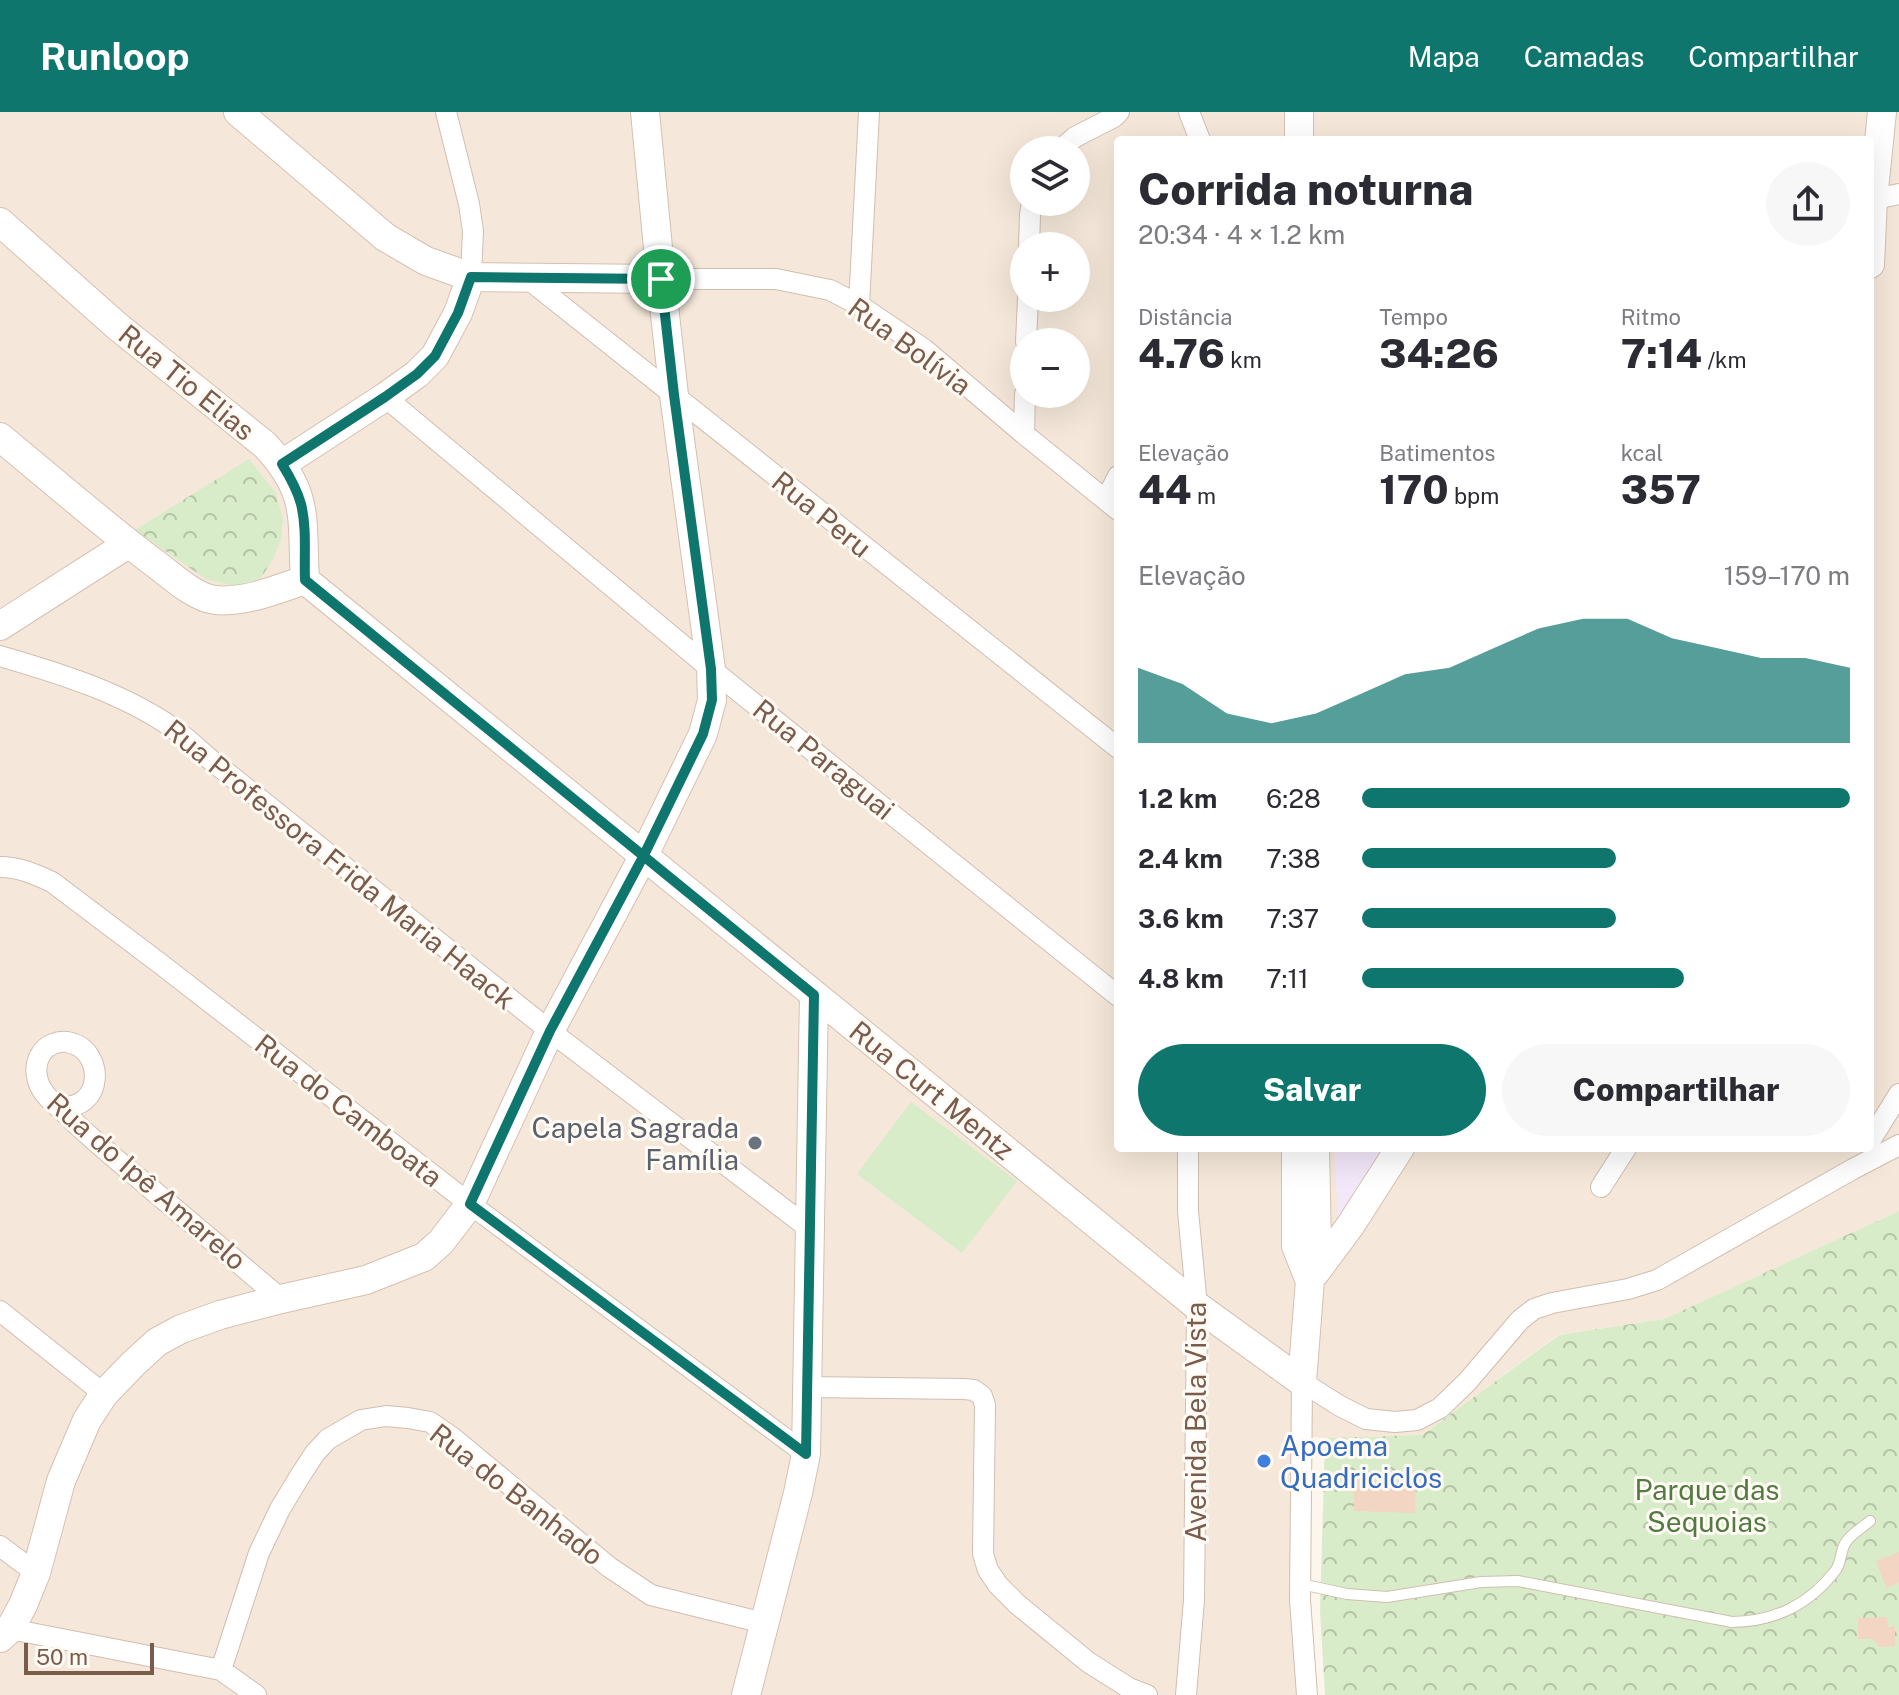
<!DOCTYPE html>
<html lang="pt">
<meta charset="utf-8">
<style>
body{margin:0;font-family:"Public Sans",sans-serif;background:#f7f7f7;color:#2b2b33;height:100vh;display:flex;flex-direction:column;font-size:30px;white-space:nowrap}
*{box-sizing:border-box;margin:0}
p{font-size:26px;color:#7c7c81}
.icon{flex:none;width:44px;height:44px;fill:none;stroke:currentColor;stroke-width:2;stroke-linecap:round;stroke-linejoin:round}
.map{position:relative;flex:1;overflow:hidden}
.drawer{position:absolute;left:1114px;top:24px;width:760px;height:1016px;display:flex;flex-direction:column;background:#fff;border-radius:8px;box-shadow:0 8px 32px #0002}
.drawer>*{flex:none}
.controls{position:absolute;left:1010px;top:24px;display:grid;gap:16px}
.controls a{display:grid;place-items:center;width:80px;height:80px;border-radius:50%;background:#fff;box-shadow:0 8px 32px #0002;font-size:40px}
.scale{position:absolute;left:24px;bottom:20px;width:130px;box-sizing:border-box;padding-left:8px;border:4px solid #7a5c4d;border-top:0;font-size:22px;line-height:28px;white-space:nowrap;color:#7a5c4d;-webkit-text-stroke:6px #fffaf3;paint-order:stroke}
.pin{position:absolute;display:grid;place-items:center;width:68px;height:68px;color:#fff;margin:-34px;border:4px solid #fff;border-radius:50%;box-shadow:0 2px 8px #0007}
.round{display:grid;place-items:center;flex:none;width:84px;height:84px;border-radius:42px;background:#f7f7f7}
.overview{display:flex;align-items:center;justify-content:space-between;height:136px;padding:0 24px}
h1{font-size:44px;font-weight:800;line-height:60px}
.stats{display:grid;grid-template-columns:repeat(3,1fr);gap:12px;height:136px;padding:8px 24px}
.stats div{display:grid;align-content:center}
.stats b{font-size:40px;font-weight:800}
.stats small{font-size:22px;font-weight:400}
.stats p{font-size:22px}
.chart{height:224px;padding:16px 24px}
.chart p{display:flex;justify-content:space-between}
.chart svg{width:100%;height:144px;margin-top:8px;fill:#0f766e;opacity:.7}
.button{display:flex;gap:16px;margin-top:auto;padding:16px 24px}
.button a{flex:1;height:92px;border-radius:48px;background:#0f766e;color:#fff;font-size:32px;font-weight:800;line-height:92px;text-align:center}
.button a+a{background:#f7f7f7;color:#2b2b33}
ul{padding:0 24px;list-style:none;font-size:26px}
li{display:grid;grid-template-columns:128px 96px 1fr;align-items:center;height:60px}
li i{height:20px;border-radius:10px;background:#0f766e}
header{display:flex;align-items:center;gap:48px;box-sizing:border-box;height:112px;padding:0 40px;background:#0f766e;color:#fff}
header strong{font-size:38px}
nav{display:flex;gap:44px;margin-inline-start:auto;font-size:28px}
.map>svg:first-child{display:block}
.residential{fill:#f5e8da;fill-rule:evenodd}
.education{fill:#f3e8fa}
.forest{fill:url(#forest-crowns)}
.pitch{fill:#d8ecc9}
.building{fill:#f3d5c3}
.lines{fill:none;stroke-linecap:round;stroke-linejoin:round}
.lane-casing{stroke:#d1beb0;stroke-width:12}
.street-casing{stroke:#d1beb0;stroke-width:22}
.secondary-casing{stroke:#d6c0b0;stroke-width:30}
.lane{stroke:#fff;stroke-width:10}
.street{stroke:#fff;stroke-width:20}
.secondary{stroke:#fff;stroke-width:28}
.route-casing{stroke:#fff;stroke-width:16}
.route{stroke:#0f766e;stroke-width:10}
.worship-dot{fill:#6b7280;stroke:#fffaf3;stroke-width:3}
.shop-dot{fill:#3f7fe0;stroke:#fffaf3;stroke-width:3}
.labels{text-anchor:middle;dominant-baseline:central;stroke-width:6;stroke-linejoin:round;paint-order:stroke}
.street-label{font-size:28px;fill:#7a5c4d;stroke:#fffaf3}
.worship-label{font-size:28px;fill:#5b616d;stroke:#fffaf3;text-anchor:end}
.shop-label{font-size:28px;fill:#366cbe;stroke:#fffaf3;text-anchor:start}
.park-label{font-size:28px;fill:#537a41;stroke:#fffaf3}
</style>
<header>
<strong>Runloop</strong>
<nav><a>Mapa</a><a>Camadas</a><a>Compartilhar</a></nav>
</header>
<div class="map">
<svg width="1899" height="1583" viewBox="0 0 1899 1583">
<defs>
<pattern id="forest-crowns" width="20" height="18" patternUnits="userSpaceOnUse" patternTransform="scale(2)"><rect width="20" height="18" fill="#d8ecc9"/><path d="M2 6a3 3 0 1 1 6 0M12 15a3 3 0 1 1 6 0" fill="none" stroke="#b4c2a5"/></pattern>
</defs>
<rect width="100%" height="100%" fill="#fdf6ec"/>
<path class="residential" d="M0 0H1899V1099L1664 1207 1558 1223 1422 1323 1325 1326 1301 1324 1307 1583H0ZM1118 28H1870V1036H1118ZM1024 38H1076V90H1024ZM1024 134H1076V186H1024ZM1024 230H1076V282H1024Z"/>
<path class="education" d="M1334 1036H1386L1344 1103 1338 1104Z"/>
<path class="forest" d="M249 347 276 381 283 407 281 428 273 447 261 466 234 474 206 467 135 418Z
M1899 1099V1583H1325L1320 1499 1325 1326 1422 1323 1559 1223 1664 1207Z"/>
<path class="pitch" d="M911 990 1017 1069 962 1141 857 1062Z"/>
<path class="building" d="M1354 1368 1416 1370 1415 1401 1354 1399Z
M1899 1440V1471L1886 1476 1876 1449Z
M1887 1505 1888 1515 1895 1514V1534L1879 1535 1873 1527H1858V1506Z"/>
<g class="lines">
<g class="lane-casing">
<path id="lane" d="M1301 1472 1347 1482 1387 1485 1481 1470 1518 1469 1732 1510C1774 1510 1810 1492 1835 1459 1842 1451 1840 1438 1846 1430 1851 1422 1863 1415 1870 1409"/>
</g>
<g class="street-casing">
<path id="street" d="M446 0 469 92 473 119 471 165
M1189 0 1200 28
M1060 38 1075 25 1114 5 1119 0
M1870 88 1899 82
M1029 134 1030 103 1032 90
M528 167 1118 636
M661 167H776L830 178 859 193 924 237 1024 322 1118 398
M859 193 869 0
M1026 230 1028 186
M385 285 711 557 1118 884
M1024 322 1025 282
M1106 388 1118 364
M0 544C59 561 123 581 173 616 187 626 199 638 212 649L550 919 810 1117
M0 755C19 755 35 762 52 770L162 853 470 1092 806 1342
M58 994C105 1001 106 936 67 930 57 929 46 933 41 942 33 954 36 971 45 982 51 990 60 996 67 1003 89 1025 112 1044 136 1064 184 1105 233 1146 281 1187
M1870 1029 1899 982
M1601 1075 1626 1036
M0 1199 104 1282
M1302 1270 1340 1294 1366 1307 1395 1310 1417 1308 1440 1296 1467 1270 1520 1208 1534 1197 1552 1191 1628 1177 1657 1168 1853 1057 1899 1033
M1302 1270 1300 1488 1307 1583
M808 1275 964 1277 974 1278 982 1284 985 1293 983 1442 988 1458 998 1473 1017 1492 1088 1550 1129 1576 1147 1583
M0 1434 36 1461
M10 1517 221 1558 256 1583
M221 1558 259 1441 280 1397 300 1364 315 1341 328 1327 361 1308 386 1304 408 1306 430 1310 453 1326 609 1455 651 1483 764 1511
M1186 1583 1194 1488 1197 1194 1188 1099V1036"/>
</g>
<g class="secondary-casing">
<path id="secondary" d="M238 0 385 125 426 149 471 165 661 167
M1299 28V0
M0 110 117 214 265 333C311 382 301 407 305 468
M1870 152 1873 87 1882 0
M0 325C51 367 100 410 153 450 171 463 193 485 215 488 246 491 277 477 305 468
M282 352 385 285 417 262 435 244 458 201 471 165
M305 468 1197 1194 1302 1270
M0 514 128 432
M1296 1036V1134L1309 1167
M1315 1161 1350 1114 1400 1036
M1302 1270 1310 1168 1317 1133 1315 1036
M0 1526 10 1517 23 1493 36 1461 61 1369 87 1308 104 1282 133 1252 157 1230 181 1217 220 1203 281 1187 366 1168 424 1145 441 1130 470 1092 550 919 644 743 703 622 712 588 711 557 674 283 661 167 645 0
M746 1583 798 1381 806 1342 814 883"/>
</g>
<use href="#lane" class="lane"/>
<use href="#street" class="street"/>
<use href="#secondary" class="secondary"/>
</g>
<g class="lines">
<g class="route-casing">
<path id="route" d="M661 167 674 283 711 557 712 588 703 622 644 743 550 919 470 1092 806 1342 814 883 305 468C304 443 307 416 301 392 297 377 290 365 282 352L385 285 417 262 435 244 458 201 471 165 661 167"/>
</g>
<use href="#route" class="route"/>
</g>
<circle class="worship-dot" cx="755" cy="1031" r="8"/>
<circle class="shop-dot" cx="1264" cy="1349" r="8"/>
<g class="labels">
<g class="street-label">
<text transform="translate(910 234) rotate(36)">Rua Bolívia</text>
<text transform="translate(187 270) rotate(39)">Rua Tio Elias</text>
<text transform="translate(822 402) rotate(39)">Rua Peru</text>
<text transform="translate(824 647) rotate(39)">Rua Paraguai</text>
<text transform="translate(340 752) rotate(39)">Rua Professora Frida Maria Haack</text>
<text transform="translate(932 978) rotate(39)">Rua Curt Mentz</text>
<text transform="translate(349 998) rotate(38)">Rua do Camboata</text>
<text transform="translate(147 1069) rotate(41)">Rua do Ipê Amarelo</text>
<text transform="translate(1195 1310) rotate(-90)">Avenida Bela Vista</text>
<text transform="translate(517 1382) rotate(38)">Rua do Banhado</text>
</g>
<g class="worship-label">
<text x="739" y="1015">Capela Sagrada<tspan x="739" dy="32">Família</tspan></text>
</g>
<g class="shop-label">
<text x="1280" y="1333">Apoema<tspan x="1280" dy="32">Quadriciclos</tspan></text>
</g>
<g class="park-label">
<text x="1707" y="1377">Parque das<tspan x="1707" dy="32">Sequoias</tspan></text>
</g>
</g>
</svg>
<div class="controls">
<a><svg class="icon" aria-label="layers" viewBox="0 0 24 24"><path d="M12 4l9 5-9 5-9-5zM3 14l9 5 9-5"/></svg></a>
<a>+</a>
<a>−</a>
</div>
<div class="scale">50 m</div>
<div class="pin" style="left:661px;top:167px;background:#1e9e55"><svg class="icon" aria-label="arrive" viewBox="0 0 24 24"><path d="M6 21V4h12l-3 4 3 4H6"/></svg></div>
<section class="drawer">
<div class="overview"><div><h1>Corrida noturna</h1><p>20:34 · 4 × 1.2 km</p></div><a class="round"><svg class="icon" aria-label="share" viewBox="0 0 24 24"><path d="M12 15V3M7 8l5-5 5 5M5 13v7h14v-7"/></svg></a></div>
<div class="stats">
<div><p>Distância</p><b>4.76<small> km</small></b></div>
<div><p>Tempo</p><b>34:26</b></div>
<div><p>Ritmo</p><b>7:14<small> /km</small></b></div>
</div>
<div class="stats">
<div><p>Elevação</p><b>44<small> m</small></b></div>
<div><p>Batimentos</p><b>170<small> bpm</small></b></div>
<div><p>kcal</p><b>357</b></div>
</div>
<div class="chart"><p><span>Elevação</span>159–170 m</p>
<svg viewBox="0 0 160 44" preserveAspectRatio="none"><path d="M0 44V21L10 26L20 35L30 38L40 35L50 29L60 23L70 21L80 15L90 9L100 6L110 6L120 12L130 15L140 18L150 18L160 21V44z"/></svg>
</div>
<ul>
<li><b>1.2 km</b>6:28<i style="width:100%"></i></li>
<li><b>2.4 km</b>7:38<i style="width:52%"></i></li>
<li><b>3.6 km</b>7:37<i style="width:52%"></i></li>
<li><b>4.8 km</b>7:11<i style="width:66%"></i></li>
</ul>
<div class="button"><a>Salvar</a><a>Compartilhar</a></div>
</section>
</div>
